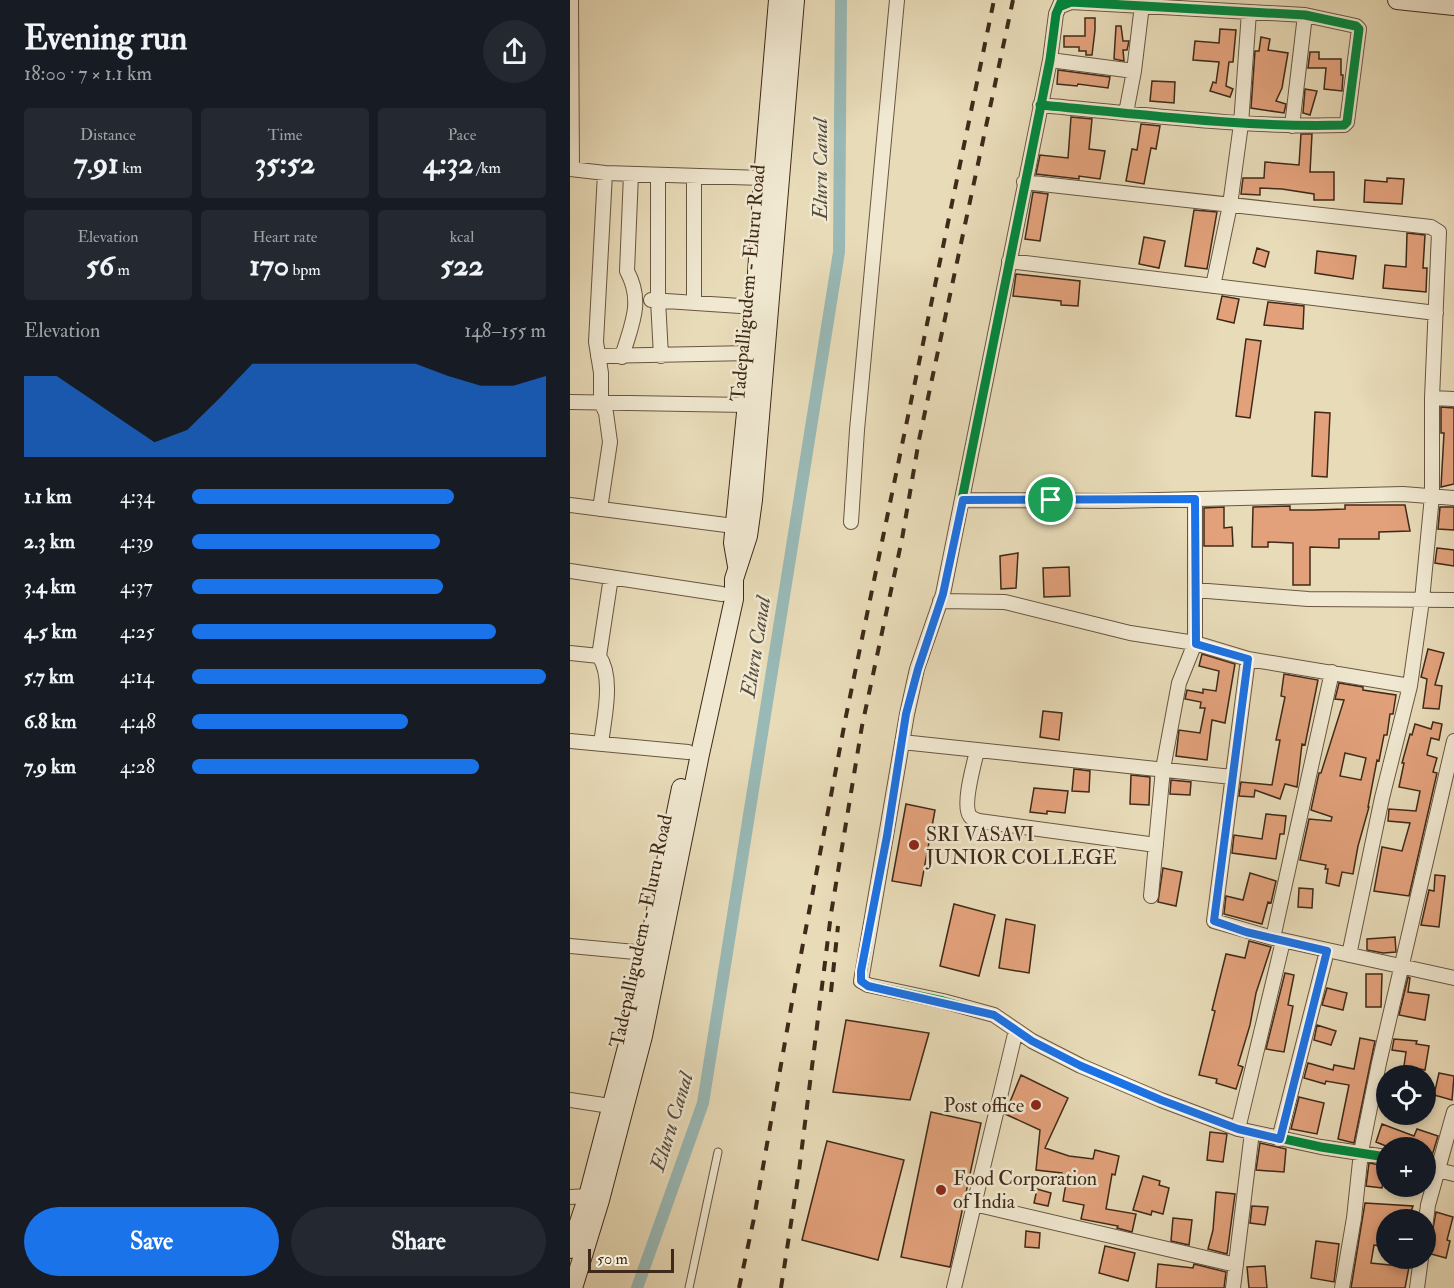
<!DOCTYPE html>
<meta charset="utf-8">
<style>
body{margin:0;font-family:"IM FELL Double Pica",serif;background:#242831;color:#f1f3f6;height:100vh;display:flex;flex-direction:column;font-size:22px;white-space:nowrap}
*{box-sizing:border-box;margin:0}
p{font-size:20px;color:#9ea1a6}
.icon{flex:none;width:33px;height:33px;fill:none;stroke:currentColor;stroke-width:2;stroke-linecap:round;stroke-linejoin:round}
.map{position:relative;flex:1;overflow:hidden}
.side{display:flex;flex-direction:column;background:#171b24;width:570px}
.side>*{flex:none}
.buttons{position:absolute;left:806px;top:1065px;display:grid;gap:12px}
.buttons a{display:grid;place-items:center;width:60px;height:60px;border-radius:50%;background:#171b24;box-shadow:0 3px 9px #0003;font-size:30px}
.scale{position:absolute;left:18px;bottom:15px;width:86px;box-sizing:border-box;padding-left:6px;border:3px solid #3f2a19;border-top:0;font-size:16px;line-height:21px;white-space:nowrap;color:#3f2a19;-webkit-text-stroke:4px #f0e8d1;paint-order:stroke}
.pin{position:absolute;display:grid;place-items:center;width:51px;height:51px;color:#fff;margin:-26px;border:3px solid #fff;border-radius:50%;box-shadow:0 2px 6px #0007}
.round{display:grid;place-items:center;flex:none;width:63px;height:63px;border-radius:32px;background:#242831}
.summary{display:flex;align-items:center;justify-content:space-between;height:102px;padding:0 24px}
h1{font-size:33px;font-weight:800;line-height:45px}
.figures{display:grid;grid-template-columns:repeat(3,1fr);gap:9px;height:102px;padding:6px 24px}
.figures div{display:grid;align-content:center;border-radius:6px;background:#242831;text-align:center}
.figures b{font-size:30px;font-weight:800}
.figures small{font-size:16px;font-weight:400}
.figures p{font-size:16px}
.chart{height:168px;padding:12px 24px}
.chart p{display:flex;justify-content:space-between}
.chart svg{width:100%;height:108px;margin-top:6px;fill:#1a73e8;opacity:.7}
.cta{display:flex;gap:12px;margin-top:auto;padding:12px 24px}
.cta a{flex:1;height:69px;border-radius:36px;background:#1a73e8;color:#fff;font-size:24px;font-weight:800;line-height:69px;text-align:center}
.cta a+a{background:#242831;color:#f1f3f6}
ul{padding:0 24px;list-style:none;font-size:20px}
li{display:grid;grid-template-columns:96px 72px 1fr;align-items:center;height:45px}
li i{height:15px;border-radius:8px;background:#1a73e8}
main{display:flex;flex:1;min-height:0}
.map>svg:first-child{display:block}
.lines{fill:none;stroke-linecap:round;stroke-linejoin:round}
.canal{stroke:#99b9b6;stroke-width:12}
.building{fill:#e2a17b;stroke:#3f2a19;stroke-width:1.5;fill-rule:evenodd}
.lane-casing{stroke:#695641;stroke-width:9}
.street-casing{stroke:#695641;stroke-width:16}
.secondary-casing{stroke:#3f2a19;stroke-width:20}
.lane{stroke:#f0e8d1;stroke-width:7}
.street{stroke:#f0e8d1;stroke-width:14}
.secondary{stroke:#f0e8d1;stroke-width:18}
.rail{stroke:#3f2a19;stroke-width:4;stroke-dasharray:10 10;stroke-linecap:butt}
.cycleway-casing{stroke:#f0e8d1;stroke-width:13}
.cycleway{stroke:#00873e;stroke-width:9}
.route-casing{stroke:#fff;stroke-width:12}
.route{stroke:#1a73e8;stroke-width:8}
.poi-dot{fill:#8f2418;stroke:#f0e8d1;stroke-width:2}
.labels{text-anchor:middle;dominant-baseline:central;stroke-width:5;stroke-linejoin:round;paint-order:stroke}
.street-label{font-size:20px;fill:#3f2a19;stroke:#f0e8d1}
.poi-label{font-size:20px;fill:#3f2a19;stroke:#f0e8d1;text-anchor:start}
.water-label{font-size:21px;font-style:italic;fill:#564e40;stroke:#f0e8d1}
</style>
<main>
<section class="side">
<div class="summary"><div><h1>Evening run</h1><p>18:00 · 7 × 1.1 km</p></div><a class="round"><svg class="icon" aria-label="share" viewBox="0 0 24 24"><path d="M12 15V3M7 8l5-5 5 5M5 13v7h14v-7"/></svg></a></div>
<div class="figures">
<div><p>Distance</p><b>7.91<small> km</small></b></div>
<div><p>Time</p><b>35:52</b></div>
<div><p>Pace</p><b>4:32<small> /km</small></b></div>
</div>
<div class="figures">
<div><p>Elevation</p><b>56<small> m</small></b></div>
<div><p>Heart rate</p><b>170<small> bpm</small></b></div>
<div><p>kcal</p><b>522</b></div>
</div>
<div class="chart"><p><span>Elevation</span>148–155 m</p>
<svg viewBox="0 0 160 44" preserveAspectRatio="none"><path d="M0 44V11L10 11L20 20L30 29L40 38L50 33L60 20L70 6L80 6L90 6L100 6L110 6L120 6L130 11L140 15L150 15L160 11V44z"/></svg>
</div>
<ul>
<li><b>1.1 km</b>4:34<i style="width:74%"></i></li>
<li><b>2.3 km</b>4:39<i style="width:70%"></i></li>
<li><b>3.4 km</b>4:37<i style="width:71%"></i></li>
<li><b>4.5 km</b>4:25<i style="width:86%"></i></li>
<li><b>5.7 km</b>4:14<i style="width:100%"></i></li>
<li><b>6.8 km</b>4:48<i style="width:61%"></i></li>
<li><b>7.9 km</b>4:28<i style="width:81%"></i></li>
</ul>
<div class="cta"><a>Save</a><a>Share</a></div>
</section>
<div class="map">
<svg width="884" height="1288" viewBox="0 0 884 1288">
<rect width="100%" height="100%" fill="#e8dbb8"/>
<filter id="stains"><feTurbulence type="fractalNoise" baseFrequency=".00333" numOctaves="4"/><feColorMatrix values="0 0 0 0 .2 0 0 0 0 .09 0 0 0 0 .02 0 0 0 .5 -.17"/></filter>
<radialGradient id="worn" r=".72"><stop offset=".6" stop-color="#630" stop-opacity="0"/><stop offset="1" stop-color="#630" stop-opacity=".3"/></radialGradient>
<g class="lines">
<path class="canal" d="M67 1288 133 1103 269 252 271 0"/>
</g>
<path class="building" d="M515 18H525V30L522 55H516V51H509V47H494V36H515Z
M546 26H551L553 41H559L557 50H553L554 61 544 59Z
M650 29 666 30 663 62H659L656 86 663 89 660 97 640 91 643 82 646 83 649 62 623 60 625 41 649 43Z
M691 37 700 39 698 50 718 53 712 88 706 101 716 104 714 113 681 108 685 51H689Z
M740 52H749V59H771V75H773L772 91 754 89 756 68H738Z
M488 70 540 77 538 88 508 84 507 86 487 84Z
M582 81 605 82 604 103 580 101Z
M735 89 747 91 740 115 733 113Z
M501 117 522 119 519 149 535 151 530 179 509 176V179L466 174 470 155 498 158Z
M571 124 590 126 586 149 581 148 574 184 556 181 562 149 567 150Z
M731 134H742L740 172H764V200H744V194L712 189 690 188V195L671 194 673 178H694L695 162 729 165Z
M817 178 834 179 832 204 794 202 795 180 817 182Z
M463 192 478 194 470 241 455 239Z
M624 210 647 212 637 269 615 266Z
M837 233 855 235 853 268H857L856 292 813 288 815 265 836 267Z
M574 237 595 241 589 268 569 264Z
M687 248 699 252 695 267 683 263Z
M747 251 786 256 783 279 745 273Z
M446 274 510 281 508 306 491 305V301L443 296Z
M652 296 669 299 664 323 647 319Z
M698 302 734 306 733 329 694 325Z
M676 339 691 341 680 418 666 416Z
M871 407 884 408V484L871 487 874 433H871Z
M745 412 760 413 757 477 742 476Z
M775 505H835L840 531 809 532V539H769V548L740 547V585H723V543L698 542V547H682L683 507 720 506V510H744L775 509Z
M654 507V528L662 527 663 546H634V508Z
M870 507H884V530L868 529Z
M867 548 884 550V566L865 563Z
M448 553 446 588 431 589 430 556Z
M499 567 500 596 474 597 473 568Z
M858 649 874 653 865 685 872 686 869 709 853 708 857 679 851 677Z
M632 654 665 664 655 723 642 720 637 760 606 756 609 730 630 733 635 708H630L631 702 615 699 617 690 633 693V689L646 691 649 671 629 666Z
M714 674 748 680 735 745 732 744 727 787 715 784 710 799 685 790 684 797 669 796 671 782 702 785 710 740H706L715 697 711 696Z
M769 683 793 687V690L826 695 823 714H820L817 735H814L809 761 807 760 798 807H799L788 846 783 874 772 872 769 886 756 883 758 869H755L756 865 730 860 739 819 761 821 762 817 741 810 749 773H751L774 700 765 699ZM775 753 796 758 791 780 770 776Z
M473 711 492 713 489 740 470 737Z
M863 722 872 724 869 740 861 738 857 755 867 758 863 772 867 773 839 896 804 891 812 847 832 851 840 823 818 821 819 809 846 811 850 791 829 787 834 763H832L840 734 842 735 845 724 861 729Z
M504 769 520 771 519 792 502 791Z
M561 775 580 777 579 805 560 804Z
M601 780 621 782 620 795 600 794Z
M464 788 498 791 495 813 477 811V814L460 812Z
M336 804 365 810 351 886 322 881Z
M696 814 716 816 714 834H710L706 859 662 853 664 835 692 839Z
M593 868 612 872 606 906 588 902Z
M680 873 706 881 701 903 698 902 692 924 654 914 656 896 673 900Z
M865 875 875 876 869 927 851 925 859 890 864 891Z
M729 888 743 889 742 908 728 907Z
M384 904 425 915 409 976 370 966Z
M436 919 465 925 459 973 429 968Z
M825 937 826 952 813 953 797 950V939Z
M679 941 701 947 686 993 680 1025 668 1065 673 1067 666 1089 646 1083 647 1079 629 1075 645 1011 642 1010 656 954 675 958Z
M715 973 724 975 718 1005 723 1006 714 1052 696 1049Z
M796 974H812L811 1007H796Z
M838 977 840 978 838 992 859 995 855 1020 829 1015Z
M757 988 777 993 773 1010 752 1005Z
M276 1020 359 1033 340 1100 263 1092Z
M747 1025 766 1031 761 1045 744 1040Z
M790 1038 805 1041 784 1143 768 1139 779 1085 756 1081 755 1084 734 1078 738 1063 763 1070 764 1065 784 1069Z
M824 1039 847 1041 846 1044 859 1046 855 1070 834 1066 836 1052 822 1050Z
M869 1073 884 1076 882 1100 864 1095Z
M451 1075 498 1098 475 1148 499 1156 523 1159 525 1150 549 1156 545 1175 542 1174 536 1209 566 1214 562 1232 547 1228 548 1226 511 1219 514 1205 493 1201 497 1177 492 1176V1173L466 1170 470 1130 435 1114Z
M729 1097 754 1103 747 1134 721 1129Z
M361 1112 411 1123 380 1267 331 1257Z
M812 1124 844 1136 847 1129 868 1136 861 1159 855 1158V1147L837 1142 834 1148H821L806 1142Z
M640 1132 657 1134 653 1162 637 1160Z
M257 1141 334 1160 308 1260 232 1240Z
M690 1143 716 1149 714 1172 686 1170Z
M799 1163 816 1166 812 1188 796 1186Z
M573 1176 590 1181 589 1185 599 1188 593 1214 582 1211 581 1215 563 1210Z
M467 1189 481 1193 478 1206 464 1203Z
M646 1192 665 1194 657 1254 638 1249 643 1230Z
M795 1203 843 1206 838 1220H816V1247L804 1245 801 1263 839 1267 835 1288H781Z
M682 1206 698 1207 695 1225 680 1223Z
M866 1212 883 1217 877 1240 880 1241 876 1258 861 1254 865 1235 862 1234Z
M603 1218 622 1220 619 1245 601 1241Z
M456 1231 470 1233 469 1248 455 1247Z
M746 1241 769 1244 764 1282 741 1278Z
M535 1246 565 1253 558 1281 529 1273Z
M588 1264 623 1268 624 1264 656 1272 654 1288H586Z
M695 1266 697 1288H679L677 1267Z"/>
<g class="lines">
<g class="lane-casing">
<path id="lane" d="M119 1288 148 1152"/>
</g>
<g class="street-casing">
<path id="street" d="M1 0 2 169
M492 0 486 14 480 60 373 594 347 669 337 714 291 981 298 985 373 1001 424 1015 462 1041 511 1066 591 1100 668 1129 751 1147 816 1157
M480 60 564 71
M470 105C571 114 673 128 774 125L777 122 789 29 786 26 735 15 501 2 491 6
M556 113 564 71 572 5
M722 126 735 15
M0 169 35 173 193 178
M88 175V300L91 356
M454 182 861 227 869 232 862 398 884 399
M439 261 866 313
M643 286 660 205 671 124 679 12
M81 300 185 307
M124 302V177
M28 356 182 353
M52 357C61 325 74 303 57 271L61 174
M0 402 176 405
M393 500 546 501 833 494 884 498
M0 505 164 526
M30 509 40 442 36 413 31 402V373L26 342 35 173
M281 522 287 430 327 0
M0 571 152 594
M625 590 738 599 884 600
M370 601 435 602 560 633 625 643 678 659 840 686
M0 653 29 656C44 678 34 718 31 744
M29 656 41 577
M678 659 644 921 703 938 884 978
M0 741 118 752
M332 742 662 777
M407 751C404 764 392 805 400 816 402 819 406 820 409 821L586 845
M581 896 593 769 609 683 625 643V499
M703 938 762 672
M0 946 76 953
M779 955 812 798 840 686 852 600 862 496V398
M0 1100 40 1106
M668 1129 713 941
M709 1139 757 951
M855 1167 884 1174
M0 1197 18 1196
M404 1204 666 1265
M855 1228 858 1205 884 1112
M384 1288 446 1030
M663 1288 682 1132
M772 1288 784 1218 791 1152 809 1063 884 741
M847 1288 851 1258"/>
</g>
<g class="secondary-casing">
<path id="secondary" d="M827 0 884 6
M167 566 163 543 182 353 193 178 208 0
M0 1249 18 1196 61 1032 111 788
M3 1288 30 1200 73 1036 130 754 164 599V579L178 536 183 500 225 0"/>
</g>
<use href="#lane" class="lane"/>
<use href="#street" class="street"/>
<use href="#secondary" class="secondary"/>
<path class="rail" d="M261 992 268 926
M169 1288 184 1218 222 1002 276 716 424 0
M211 1288 229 1171 261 914 292 726 332 539 349 440 443 0"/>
<g class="cycleway-casing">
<path id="cycleway" d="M492 0 486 14 480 60 373 594 347 669 337 714 291 981 298 985 373 1001 424 1015 462 1041 511 1066 591 1100 668 1129 751 1147 816 1157
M470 105C571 114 673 128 774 125L777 122 789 29 786 26 735 15 501 2 491 6"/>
</g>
<use href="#cycleway" class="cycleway"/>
</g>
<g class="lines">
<g class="route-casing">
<path id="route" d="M625 499 626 644 678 659 644 921 676 932 757 951 710 1139 668 1129 591 1100 511 1066 462 1041 424 1015 298 986 291 981V971L317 836 336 714 348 669 373 594 393 500Z"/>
</g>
<use href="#route" class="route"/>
</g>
<g class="poi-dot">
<circle cx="344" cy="845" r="6"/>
<circle cx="466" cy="1105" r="6"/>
<circle cx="371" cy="1190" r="6"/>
</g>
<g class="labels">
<g class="street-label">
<text transform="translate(178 283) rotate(-85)">Tadepalligudem - Eluru Road</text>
<text transform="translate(71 931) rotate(-78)">Tadepalligudem - Eluru Road</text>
</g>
<g class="poi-label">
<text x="356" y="834">SRI VASAVI<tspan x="356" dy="23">JUNIOR COLLEGE</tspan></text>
<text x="454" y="1105" text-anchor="end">Post office</text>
<text x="383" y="1178">Food Corporation<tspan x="383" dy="23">of India</tspan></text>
</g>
<g class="water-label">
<text transform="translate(250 169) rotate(-90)">Eluru Canal</text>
<text transform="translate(186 647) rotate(-81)">Eluru Canal</text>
<text transform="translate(102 1122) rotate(-73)">Eluru Canal</text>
</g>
</g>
<rect width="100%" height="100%" filter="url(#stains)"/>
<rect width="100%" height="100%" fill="url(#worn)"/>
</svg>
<div class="buttons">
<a><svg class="icon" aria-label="locate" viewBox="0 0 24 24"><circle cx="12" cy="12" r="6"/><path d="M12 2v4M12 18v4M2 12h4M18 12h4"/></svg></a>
<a>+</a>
<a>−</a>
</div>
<div class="scale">50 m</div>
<div class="pin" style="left:481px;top:500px;background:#1e9e55"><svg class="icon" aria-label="arrive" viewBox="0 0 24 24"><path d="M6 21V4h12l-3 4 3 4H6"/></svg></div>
</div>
</main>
